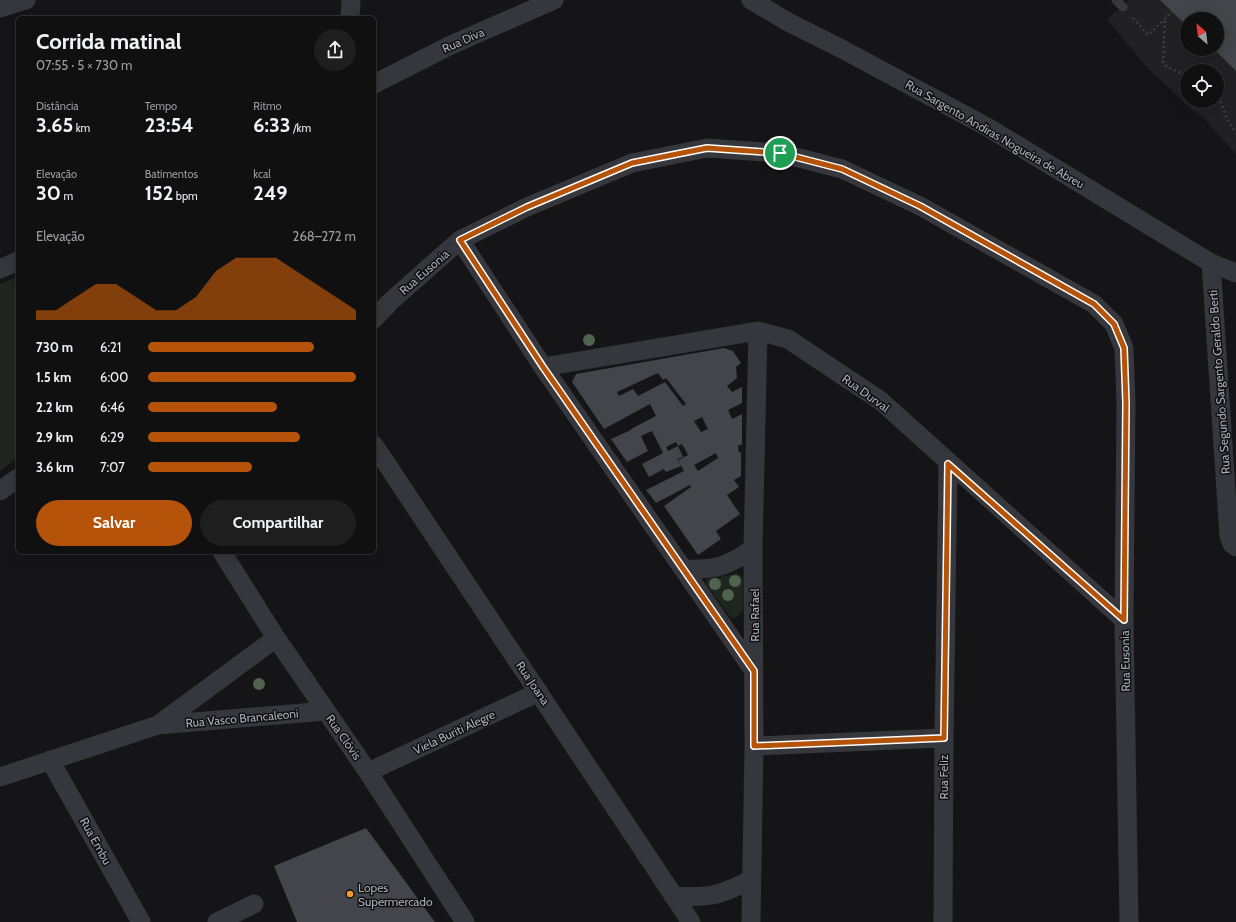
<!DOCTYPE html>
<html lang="pt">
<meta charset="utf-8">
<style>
body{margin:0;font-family:Cabin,sans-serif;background:#1e1e1f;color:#f1f3f6;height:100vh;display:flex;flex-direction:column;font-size:15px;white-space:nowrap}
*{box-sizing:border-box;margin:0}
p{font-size:13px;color:#9c9d9f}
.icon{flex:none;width:22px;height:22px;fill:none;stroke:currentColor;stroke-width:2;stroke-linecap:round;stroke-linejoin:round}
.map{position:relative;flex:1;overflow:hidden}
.drawer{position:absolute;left:16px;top:16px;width:360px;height:538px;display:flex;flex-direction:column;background:#101011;border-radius:6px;box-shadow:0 4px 16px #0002,0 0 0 1px #303031}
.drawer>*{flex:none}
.needle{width:26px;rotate:332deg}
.tools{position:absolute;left:1180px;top:12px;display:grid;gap:8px}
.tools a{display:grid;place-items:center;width:44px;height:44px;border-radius:50%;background:#101011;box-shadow:0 4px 16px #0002,0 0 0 1px #303031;font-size:20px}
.pin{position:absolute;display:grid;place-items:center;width:34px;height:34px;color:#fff;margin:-17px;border:2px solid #fff;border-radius:50%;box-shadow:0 1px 4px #0007}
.round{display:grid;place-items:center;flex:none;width:42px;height:42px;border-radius:21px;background:#1e1e1f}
.overview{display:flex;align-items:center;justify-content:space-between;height:68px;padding:0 20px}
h1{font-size:22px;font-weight:700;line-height:30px}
.stats{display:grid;grid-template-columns:repeat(3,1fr);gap:6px;height:68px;padding:4px 20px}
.stats div{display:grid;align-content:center}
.stats b{font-size:20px;font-weight:700}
.stats small{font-size:11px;font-weight:400}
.stats p{font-size:11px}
.chart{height:112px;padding:8px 20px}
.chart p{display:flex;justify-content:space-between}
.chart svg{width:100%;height:72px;margin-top:4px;fill:#b45309;opacity:.7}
.button{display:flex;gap:8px;margin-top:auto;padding:8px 20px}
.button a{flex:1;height:46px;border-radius:24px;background:#b45309;color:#fff;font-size:16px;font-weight:700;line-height:46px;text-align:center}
.button a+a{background:#1e1e1f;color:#f1f3f6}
ul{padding:0 20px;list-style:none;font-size:13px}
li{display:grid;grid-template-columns:64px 48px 1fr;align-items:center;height:30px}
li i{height:10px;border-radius:5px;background:#b45309}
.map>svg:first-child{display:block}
.built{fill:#212124;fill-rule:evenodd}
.green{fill:#1f261f}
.building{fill:#44454a;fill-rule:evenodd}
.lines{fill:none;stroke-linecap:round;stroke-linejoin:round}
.path{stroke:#3c3f43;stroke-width:2.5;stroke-dasharray:2 3;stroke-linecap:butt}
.lane{stroke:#36373c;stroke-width:9}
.street{stroke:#36373c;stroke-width:19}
.tree{fill:#50634f}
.route-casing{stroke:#fff;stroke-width:8}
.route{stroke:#b45309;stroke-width:5}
.poi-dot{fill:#f39630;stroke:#101011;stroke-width:1.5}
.labels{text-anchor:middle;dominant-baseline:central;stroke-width:3;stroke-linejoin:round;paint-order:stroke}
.street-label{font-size:12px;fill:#a6aeb7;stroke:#101011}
.poi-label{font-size:12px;fill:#a6aeb7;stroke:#101011;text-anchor:start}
</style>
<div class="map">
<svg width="1236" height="922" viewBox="0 0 1236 922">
<rect width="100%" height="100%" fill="#151517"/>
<path class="built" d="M1130 0H1236V154L1206 120 1190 108 1144 64 1107 19ZM1187 19H1217V49H1187ZM1187 71H1217V101H1187Z"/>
<path class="green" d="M18 277V457L0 471V284Z
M736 573 740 574 743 578V611L736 617 731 618 706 584V580L709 578H717Z"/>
<path class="building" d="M1160 0H1236V71L1214 49H1217V19H1187V26Z
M724 348 733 351 741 363 736 367 737 378 727 386 732 392 742 387V403L728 410 732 419 742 414V444L738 446 739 453 741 452V476L734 480 739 487 727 495 740 514 716 531 721 539 698 555 664 506 691 487 690 485 656 503 646 490 684 471 678 460 688 455 682 444 678 446 676 442 666 447 668 451 678 446 683 457 677 459 681 466 666 472 664 469 649 477 642 464 663 453 652 431 641 436 648 451 627 462 611 439 631 430V429L656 416 650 404 604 429 572 382 576 374ZM658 373 663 380 666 378 686 404 683 406 665 382 638 396 633 389 619 396 617 392ZM702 417 708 429 701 432 694 421ZM716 453 718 458 698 471 694 465Z
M366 828 435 922H297L274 866Z"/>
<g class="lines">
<path class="path" d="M1133 18 1148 35 1172 12
M1165 21 1163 62 1167 67 1187 75
M1217 92 1227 119 1236 133"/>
<path class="lane" d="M1116 0 1123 7"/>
<path class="street" d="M751 0 788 22 842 49 989 128 1211 263 1236 273
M0 8 26 0
M350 18 351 0
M374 84 451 45 554 0
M460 240 543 367 754 671
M1211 263 1229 536 1232 544 1236 547
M0 269 18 261
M374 319 391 301 460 240 527 207 632 163 707 148 780 153 842 169 920 206 1094 304 1114 324 1124 348 1126 403 1124 620 1129 922
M543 367 758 331 788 339 881 401 1124 620
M374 445 691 922
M0 491 18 478
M222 552 276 638 368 772 465 922
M683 569C717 570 725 567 753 549
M158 725 276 638
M754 746 944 738
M50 760 141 922
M368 772 539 692
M0 777 158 725 326 711
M673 896C710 898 718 896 751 880
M217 922 254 904
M751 922 754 746 753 549 758 331
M943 922 944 738 948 464"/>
</g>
<g class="tree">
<circle cx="589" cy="340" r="6"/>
<circle cx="735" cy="581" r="6"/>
<circle cx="715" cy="584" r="6"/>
<circle cx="728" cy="595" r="6"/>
<circle cx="259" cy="684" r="6"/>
</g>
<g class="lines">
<g class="route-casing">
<path id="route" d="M707 148 780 153 842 169 920 206 1094 304 1114 324 1124 348 1126 403 1124 620 948 464 944 738 754 746V671L543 367 460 240 527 207 632 163Z"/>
</g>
<use href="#route" class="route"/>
</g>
<circle class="poi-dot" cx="350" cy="894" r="4"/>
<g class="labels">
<g class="street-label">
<text transform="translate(463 40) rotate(-24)">Rua Diva</text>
<text transform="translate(995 134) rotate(30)">Rua Sargento Andiras Nogueira de Abreu</text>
<text transform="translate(424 272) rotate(-41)">Rua Eusonia</text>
<text transform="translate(1219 382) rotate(-94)">Rua Segundo Sargento Geraldo Berti</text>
<text transform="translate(866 393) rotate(36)">Rua Durval</text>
<text transform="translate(754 615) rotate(-90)">Rua Rafael</text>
<text transform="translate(1125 661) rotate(-91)">Rua Eusonia</text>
<text transform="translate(533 683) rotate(56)">Rua Joana</text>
<text transform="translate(242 718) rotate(-5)">Rua Vasco Brancaleoni</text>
<text transform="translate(454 732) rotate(-25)">Viela Buriti Alegre</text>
<text transform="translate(344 737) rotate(55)">Rua Clóvis</text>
<text transform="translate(943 777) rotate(-90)">Rua Feliz</text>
<text transform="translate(96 841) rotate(61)">Rua Embu</text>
</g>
<g class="poi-label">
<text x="358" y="887">Lopes<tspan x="358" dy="14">Supermercado</tspan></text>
</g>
</g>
</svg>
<div class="tools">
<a><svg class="needle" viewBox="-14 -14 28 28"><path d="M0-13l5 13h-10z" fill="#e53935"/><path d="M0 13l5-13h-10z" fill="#9c9d9f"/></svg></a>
<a><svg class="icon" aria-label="locate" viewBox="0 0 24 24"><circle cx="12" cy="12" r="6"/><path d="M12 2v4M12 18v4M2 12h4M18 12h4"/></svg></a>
</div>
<div class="pin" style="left:780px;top:153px;background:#1e9e55"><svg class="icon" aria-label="arrive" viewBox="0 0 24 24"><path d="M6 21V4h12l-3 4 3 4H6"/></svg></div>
<section class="drawer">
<div class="overview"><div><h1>Corrida matinal</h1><p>07:55 · 5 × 730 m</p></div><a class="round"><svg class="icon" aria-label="share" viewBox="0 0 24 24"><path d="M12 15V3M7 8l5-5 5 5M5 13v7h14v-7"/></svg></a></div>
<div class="stats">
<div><p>Distância</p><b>3.65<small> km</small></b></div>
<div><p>Tempo</p><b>23:54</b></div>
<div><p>Ritmo</p><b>6:33<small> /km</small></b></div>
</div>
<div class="stats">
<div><p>Elevação</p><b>30<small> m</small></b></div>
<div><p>Batimentos</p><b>152<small> bpm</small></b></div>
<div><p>kcal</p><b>249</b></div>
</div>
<div class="chart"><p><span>Elevação</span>268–272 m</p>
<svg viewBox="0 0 160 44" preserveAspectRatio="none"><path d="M0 44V38L10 38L20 30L30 22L40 22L50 30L60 38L70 38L80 30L90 14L100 6L110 6L120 6L130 14L140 22L150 30L160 38V44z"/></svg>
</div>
<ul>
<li><b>730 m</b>6:21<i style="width:80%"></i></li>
<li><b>1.5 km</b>6:00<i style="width:100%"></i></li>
<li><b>2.2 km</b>6:46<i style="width:62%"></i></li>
<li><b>2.9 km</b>6:29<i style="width:73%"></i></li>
<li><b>3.6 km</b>7:07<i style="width:50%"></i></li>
</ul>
<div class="button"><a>Salvar</a><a>Compartilhar</a></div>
</section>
</div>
